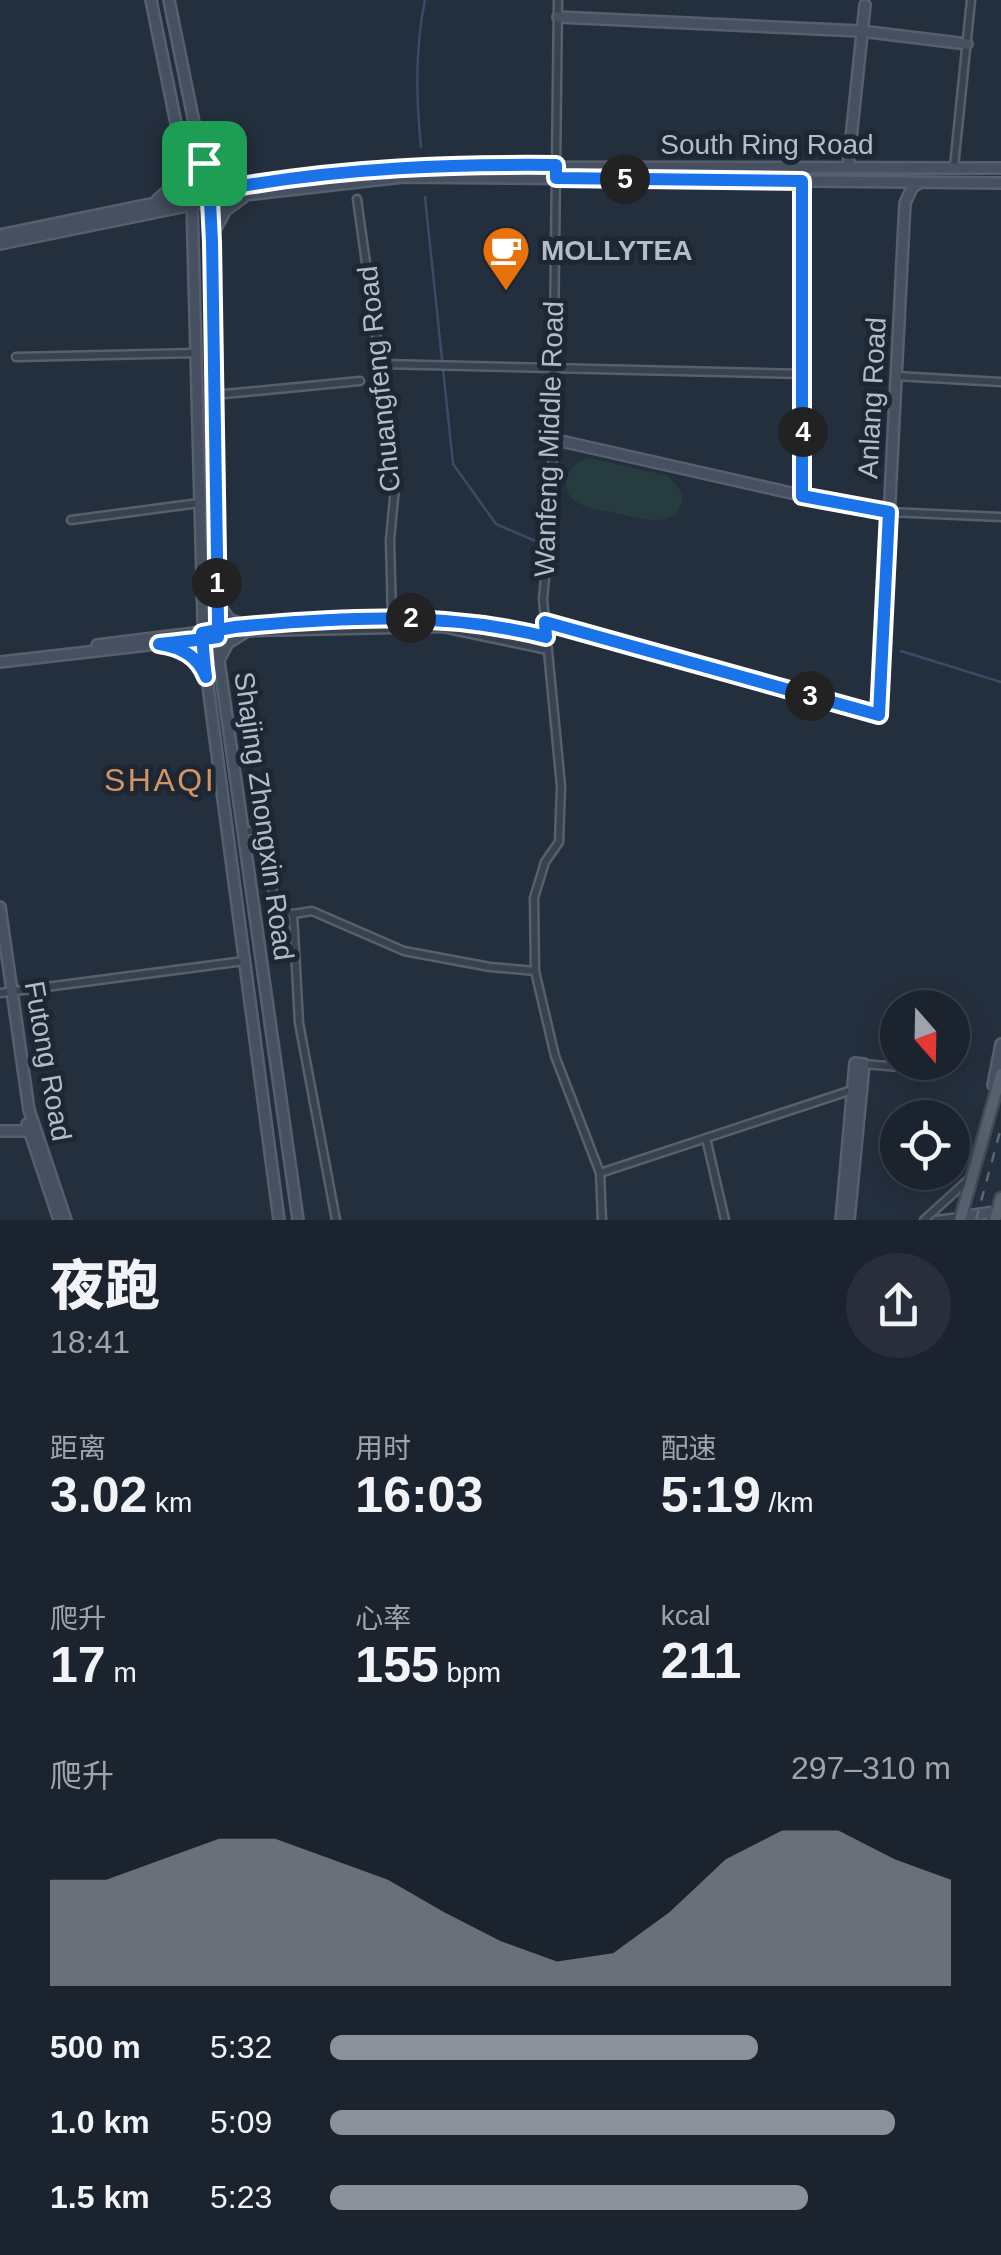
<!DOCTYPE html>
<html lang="zh">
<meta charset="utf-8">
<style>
body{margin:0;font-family:Helvetica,"Noto Sans SC",sans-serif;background:#282f3a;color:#f1f3f6;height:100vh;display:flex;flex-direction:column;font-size:38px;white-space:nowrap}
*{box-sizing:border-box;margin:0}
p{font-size:32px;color:#a0a4aa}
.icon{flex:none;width:55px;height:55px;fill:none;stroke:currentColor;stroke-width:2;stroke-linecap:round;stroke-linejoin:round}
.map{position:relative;height:1220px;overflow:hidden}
.side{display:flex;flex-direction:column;background:#1b232e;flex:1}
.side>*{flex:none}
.needle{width:65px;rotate:160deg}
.tools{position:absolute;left:880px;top:990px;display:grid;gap:20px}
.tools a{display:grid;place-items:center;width:90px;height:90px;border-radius:50%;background:#1b232e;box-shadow:0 5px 25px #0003,0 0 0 2px #39404a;font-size:50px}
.pin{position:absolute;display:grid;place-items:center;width:85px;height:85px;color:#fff;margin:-42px;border-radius:20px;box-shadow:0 5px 15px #0006}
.km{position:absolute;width:50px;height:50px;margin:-25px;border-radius:50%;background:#222;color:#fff;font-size:28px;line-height:50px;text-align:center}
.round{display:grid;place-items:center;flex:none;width:105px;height:105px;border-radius:52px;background:#282f3a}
.overview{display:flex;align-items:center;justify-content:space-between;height:170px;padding:0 50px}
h1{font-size:55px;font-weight:800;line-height:75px}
.stats{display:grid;grid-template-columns:repeat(3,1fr);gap:15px;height:170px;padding:10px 50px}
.stats div{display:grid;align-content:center}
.stats b{font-size:50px;font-weight:800}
.stats small{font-size:28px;font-weight:400}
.stats p{font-size:28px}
.chart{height:280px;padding:20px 50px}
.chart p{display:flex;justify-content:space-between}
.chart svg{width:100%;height:180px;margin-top:10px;fill:#8c9099;opacity:.7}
ul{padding:0 50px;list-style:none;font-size:32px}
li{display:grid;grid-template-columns:160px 120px 1fr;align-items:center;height:75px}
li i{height:25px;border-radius:12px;background:#8c9099}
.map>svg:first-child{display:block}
.green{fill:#263c3f}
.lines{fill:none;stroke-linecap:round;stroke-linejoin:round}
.stream{stroke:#394c67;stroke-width:2.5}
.street-casing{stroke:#565f6c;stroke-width:11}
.secondary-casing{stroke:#565f6c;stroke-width:14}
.primary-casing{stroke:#414a57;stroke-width:15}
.street{stroke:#38414e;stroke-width:6}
.secondary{stroke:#465061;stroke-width:9}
.primary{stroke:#56606e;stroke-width:10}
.rail{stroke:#5a6575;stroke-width:2.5;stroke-dasharray:10 10;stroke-linecap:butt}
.route-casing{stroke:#fff;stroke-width:20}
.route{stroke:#1a73e8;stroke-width:12}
.labels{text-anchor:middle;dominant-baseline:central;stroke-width:10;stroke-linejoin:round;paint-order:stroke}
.street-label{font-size:28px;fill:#b4bcc9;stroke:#1d2633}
.poi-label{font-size:28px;font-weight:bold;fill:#b4bcc9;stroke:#1d2633;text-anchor:start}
.quarter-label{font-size:32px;letter-spacing:2.5px;fill:#d59563;stroke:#1d2633}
</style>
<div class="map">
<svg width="1001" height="1220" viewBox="0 0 1001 1220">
<rect width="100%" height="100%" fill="#242f3e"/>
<path class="green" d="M590 458 668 476 682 492C683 533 641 518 616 513 604 510 588 509 578 503 555 489 569 462 590 458Z"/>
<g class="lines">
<path class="stream" d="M421 147C416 99 415 47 425 0
M425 197 453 464 496 524 540 543
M901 651 1001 682"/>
<g class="street-casing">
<path id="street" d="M558 0 552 506 543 599 561 786 559 842 545 862 534 898 535 971 555 1056 600 1173 602 1220
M954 167 971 0
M357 199 396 477 390 540 392 618
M16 357 196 353
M383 364 803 374
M896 376 1001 382
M214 395 360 381
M802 496 803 181
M889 512 1001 517
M71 520 199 503
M545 622 879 715
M218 630C254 624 290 623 325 622 406 617 467 617 547 637
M218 637 252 632 443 628 548 650
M243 832 265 829 275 910 293 914 312 911 404 951 490 967 535 971
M293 914 299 1023 336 1220
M0 993 244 961
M864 1064 911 1068
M706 1138 725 1220
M600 1173 852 1090
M924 1220 968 1180
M936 1220 960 1217"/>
</g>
<g class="secondary-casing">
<path id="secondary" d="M151 0 192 202 204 656 279 1220
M169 0 210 201 219 661 298 1220
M558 17 861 31 967 44
M206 165 221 178 239 185
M848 167 865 5
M157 200 175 184 183 161
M215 230 226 210 244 197
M0 235 223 189 389 167 1001 168
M0 244 236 196 403 177 1001 183
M552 439 871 511 889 512
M218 603 229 619 245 626
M97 645 218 630
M172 646 190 655 203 669
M220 658 228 643 244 633
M0 662 218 637
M879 715 905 203 912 188 920 182
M0 907 29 1110 66 1220
M993 1085 1001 1044
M27 1124 59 1220
M0 1131H28
M961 1217 1001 1211
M841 1220 855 1063 864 1064 849 1220"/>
</g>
<g class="primary-casing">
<path id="primary" d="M960 1220 1001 1074
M995 1220 1001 1198"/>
</g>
<use href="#street" class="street"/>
<use href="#secondary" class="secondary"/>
<use href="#primary" class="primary"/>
<path class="rail" d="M976 1220 1001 1128"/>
</g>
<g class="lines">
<g class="route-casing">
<path id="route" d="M204 163 202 160 210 201 212 242 218 618C218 625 218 631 218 637 199 640 179 642 159 644 181 647 198 656 206 677 204 662 203 648 202 633 213 631 224 629 235 627 341 617 442 611 546 637L545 622 879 715 889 512 802 496V181L556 178V165C450 164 347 168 242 186L224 180 204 163"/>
</g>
<use href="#route" class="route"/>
</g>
<defs>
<g id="cafe-pin" transform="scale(2.5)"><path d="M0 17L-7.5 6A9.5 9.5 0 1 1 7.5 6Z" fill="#e8710a" stroke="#1d2633"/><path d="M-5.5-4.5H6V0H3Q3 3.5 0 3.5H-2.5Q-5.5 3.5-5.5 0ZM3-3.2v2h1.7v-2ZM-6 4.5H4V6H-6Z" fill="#fff"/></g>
</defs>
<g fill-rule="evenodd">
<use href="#cafe-pin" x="506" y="250"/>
</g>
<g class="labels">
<g class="street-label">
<text x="767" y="144">South Ring Road</text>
<text transform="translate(379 379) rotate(-96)">Chuangfeng Road</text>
<text transform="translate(872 398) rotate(-87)">Anlang Road</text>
<text transform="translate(549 439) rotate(-88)">Wanfeng Middle Road</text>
<text transform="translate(264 816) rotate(82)">Shajing Zhongxin Road</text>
<text transform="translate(48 1061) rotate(80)">Futong Road</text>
</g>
<g class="poi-label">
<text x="541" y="250">MOLLYTEA</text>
</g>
<g class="quarter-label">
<text x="160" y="780">SHAQI</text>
</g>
</g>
</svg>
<div class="tools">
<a><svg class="needle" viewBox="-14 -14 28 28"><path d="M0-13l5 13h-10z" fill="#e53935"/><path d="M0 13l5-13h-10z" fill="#a0a4aa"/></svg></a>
<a><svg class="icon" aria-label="locate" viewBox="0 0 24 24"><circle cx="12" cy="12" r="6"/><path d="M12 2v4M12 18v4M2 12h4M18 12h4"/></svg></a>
</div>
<div class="pin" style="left:204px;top:163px;background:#1e9e55"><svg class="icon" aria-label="arrive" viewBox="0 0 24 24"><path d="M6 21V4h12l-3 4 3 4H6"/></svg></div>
<b class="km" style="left:217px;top:583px">1</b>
<b class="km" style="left:411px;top:618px">2</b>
<b class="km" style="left:810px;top:696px">3</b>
<b class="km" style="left:803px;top:432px">4</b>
<b class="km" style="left:625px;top:179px">5</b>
</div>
<section class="side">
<div class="overview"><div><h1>夜跑</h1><p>18:41</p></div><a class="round"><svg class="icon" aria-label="share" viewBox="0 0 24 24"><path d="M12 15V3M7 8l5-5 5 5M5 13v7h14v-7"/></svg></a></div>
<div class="stats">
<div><p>距离</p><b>3.02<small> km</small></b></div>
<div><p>用时</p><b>16:03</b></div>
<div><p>配速</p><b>5:19<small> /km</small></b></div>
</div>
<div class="stats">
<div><p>爬升</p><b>17<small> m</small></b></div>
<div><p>心率</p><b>155<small> bpm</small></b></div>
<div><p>kcal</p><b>211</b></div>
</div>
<div class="chart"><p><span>爬升</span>297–310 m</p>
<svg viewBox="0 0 160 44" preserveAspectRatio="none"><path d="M0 44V18L10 18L20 13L30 8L40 8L50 13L60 18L70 26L80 33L90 38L100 36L110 26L120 13L130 6L140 6L150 13L160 18V44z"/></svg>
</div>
<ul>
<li><b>500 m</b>5:32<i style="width:69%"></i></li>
<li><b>1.0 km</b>5:09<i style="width:91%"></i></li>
<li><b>1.5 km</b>5:23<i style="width:77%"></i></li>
</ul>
</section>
